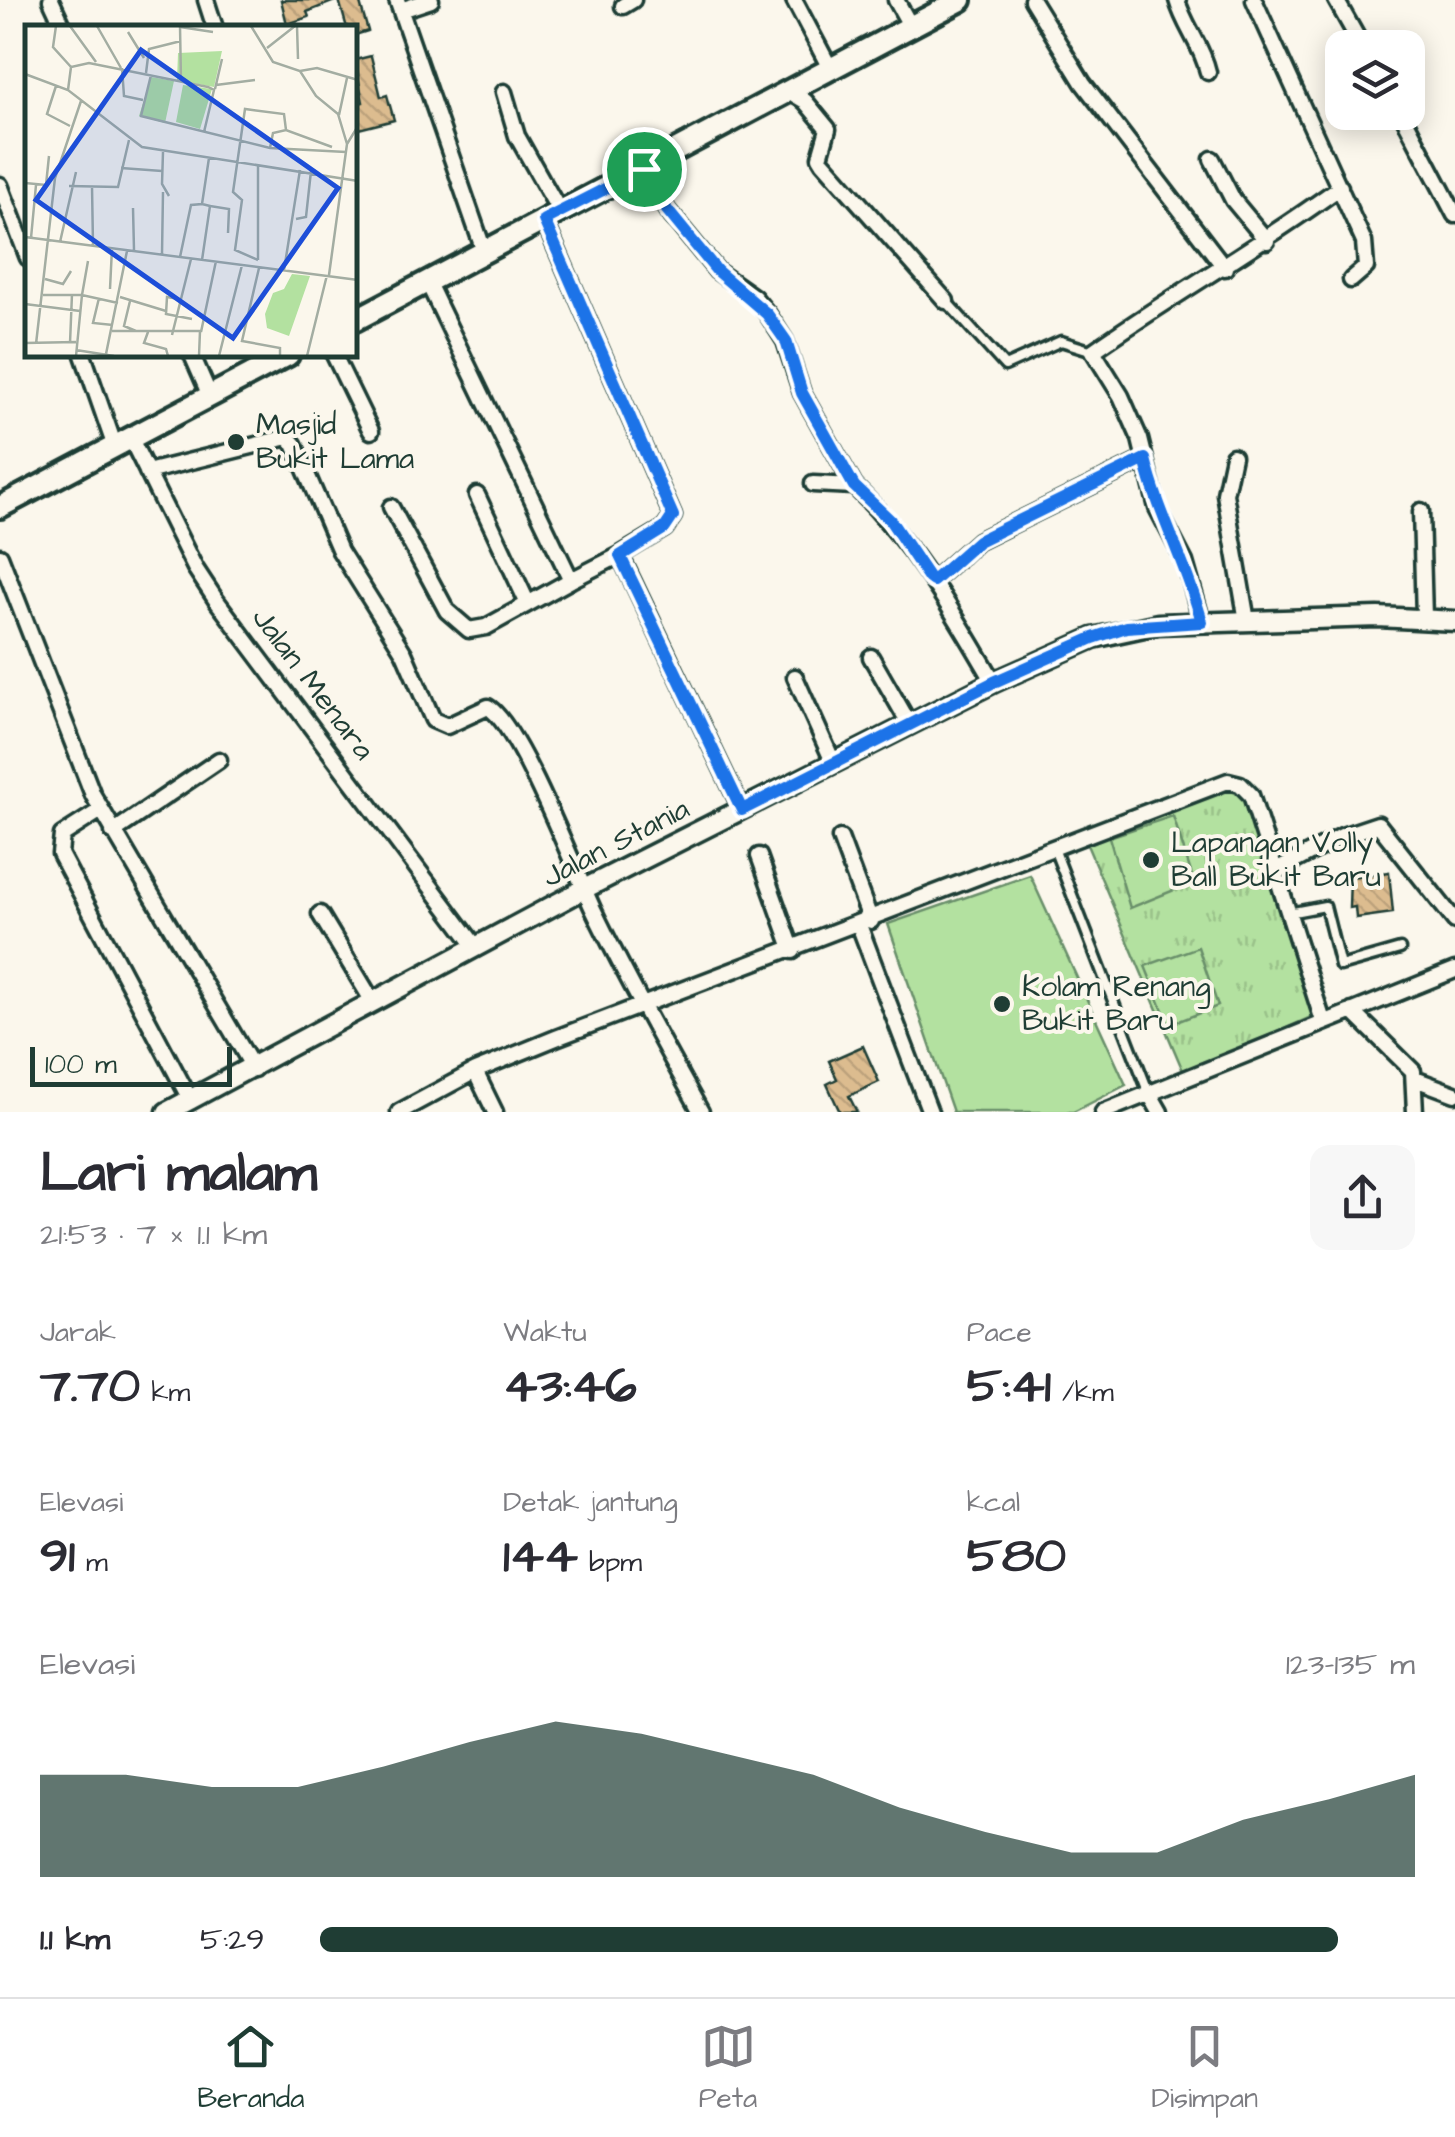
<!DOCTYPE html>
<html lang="id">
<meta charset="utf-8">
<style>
body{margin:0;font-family:"Architects Daughter",sans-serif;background:#f7f7f7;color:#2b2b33;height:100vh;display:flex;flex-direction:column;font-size:38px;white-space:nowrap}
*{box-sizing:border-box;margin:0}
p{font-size:32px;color:#7c7c81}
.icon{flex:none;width:55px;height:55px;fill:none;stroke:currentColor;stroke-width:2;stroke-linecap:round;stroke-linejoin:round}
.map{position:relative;height:1112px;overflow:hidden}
.drawer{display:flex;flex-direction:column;background:#fff;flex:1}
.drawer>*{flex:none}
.buttons{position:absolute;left:1325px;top:30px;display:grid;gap:20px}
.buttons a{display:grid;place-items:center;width:100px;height:100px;border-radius:20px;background:#fff;box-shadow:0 5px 25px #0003;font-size:50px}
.scale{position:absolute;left:30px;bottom:25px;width:202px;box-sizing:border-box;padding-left:10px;border:5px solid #1f3d34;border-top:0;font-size:28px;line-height:35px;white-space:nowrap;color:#1f3d34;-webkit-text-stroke:8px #fbf7ec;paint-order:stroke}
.pin{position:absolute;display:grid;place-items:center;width:85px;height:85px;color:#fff;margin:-42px;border:5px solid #fff;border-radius:50%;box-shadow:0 2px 10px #0007}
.round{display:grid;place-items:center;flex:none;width:105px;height:105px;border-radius:20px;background:#f7f7f7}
.head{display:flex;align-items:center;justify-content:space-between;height:170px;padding:0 40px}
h1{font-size:55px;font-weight:700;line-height:75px}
.metrics{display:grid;grid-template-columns:repeat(3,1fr);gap:15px;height:170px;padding:10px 40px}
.metrics div{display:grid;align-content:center}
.metrics b{font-size:50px;font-weight:700}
.metrics small{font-size:28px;font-weight:400}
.metrics p{font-size:28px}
.chart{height:280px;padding:20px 40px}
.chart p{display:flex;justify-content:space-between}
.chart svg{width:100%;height:180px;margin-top:10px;fill:#1f3d34;opacity:.7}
ul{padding:0 40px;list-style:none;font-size:32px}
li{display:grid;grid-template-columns:160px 120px 1fr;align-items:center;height:75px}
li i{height:25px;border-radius:12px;background:#1f3d34}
.dock{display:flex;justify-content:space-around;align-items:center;height:140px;border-top:2px solid #e1e1e2;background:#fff;font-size:28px;color:#7c7c81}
.dock a{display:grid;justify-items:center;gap:5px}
.dock .on{color:#1f3d34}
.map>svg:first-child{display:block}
.grass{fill:url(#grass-tufts);stroke:#698f6a;stroke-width:2.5}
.garden{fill:#b3e1a0;stroke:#698f6a;stroke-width:2.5}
.building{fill:url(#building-back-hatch);stroke:#1f3d34;stroke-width:2.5}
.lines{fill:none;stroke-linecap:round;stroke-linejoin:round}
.service-casing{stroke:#1f3d34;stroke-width:15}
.minor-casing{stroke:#1f3d34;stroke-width:21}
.tertiary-casing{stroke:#1f3d34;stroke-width:25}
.secondary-casing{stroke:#1f3d34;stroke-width:28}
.service{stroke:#fbf7ec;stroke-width:8}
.minor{stroke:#fbf7ec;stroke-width:14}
.tertiary{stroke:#fbf7ec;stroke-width:18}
.secondary{stroke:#fbf7ec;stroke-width:20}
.route-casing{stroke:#fff;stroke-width:20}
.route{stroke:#1a73e8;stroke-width:12}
.poi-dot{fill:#1f3d34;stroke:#fbf7ec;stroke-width:4}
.labels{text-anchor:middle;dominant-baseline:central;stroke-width:8;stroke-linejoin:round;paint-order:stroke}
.poi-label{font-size:30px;fill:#1f3d34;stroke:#fbf7ec;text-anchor:start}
.street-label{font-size:30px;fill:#1f3d34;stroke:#fbf7ec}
.inset-road{fill:none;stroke:#a3ada2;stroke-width:2.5}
.view{fill:#1d4ed8;fill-opacity:0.15;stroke:#1d4ed8;stroke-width:5}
.inset-edge{fill:none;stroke:#1f3d34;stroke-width:5}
</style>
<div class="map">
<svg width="1455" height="1112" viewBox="0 0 1455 1112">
<defs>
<pattern id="grass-tufts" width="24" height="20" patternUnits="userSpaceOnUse" patternTransform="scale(2.5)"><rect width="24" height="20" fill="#b3e1a0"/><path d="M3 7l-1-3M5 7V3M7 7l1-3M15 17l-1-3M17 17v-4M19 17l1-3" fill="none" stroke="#9ac28a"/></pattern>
<pattern id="building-back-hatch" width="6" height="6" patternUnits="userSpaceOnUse" patternTransform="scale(2.5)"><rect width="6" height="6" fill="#dcbc8f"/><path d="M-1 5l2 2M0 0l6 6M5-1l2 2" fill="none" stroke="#bca27c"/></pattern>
</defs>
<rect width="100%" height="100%" fill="#fbf7ec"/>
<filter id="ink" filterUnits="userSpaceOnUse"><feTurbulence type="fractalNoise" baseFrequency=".01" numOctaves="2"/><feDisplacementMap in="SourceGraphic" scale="20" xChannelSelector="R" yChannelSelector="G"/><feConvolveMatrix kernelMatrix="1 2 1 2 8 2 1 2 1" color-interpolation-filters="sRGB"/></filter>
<g filter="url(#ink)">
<path class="grass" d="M1239 779 1314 1011 1309 1018 1184 1073 1082 833Z"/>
<path class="garden" d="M1173 816 1194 882 1130 908 1109 837Z
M1030 875 1126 1085 1073 1112H953L888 924Z
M1198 947 1218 1006 1169 1025 1145 966Z"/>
<path class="building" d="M281 0H335V1L307 12 309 17 287 24Z
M339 0H359L368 31 355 35V28H347Z
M371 56 381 97 387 95 394 120 355 130V104L363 102 355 60Z
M1389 872 1393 913 1356 918 1355 907 1349 908 1350 877Z
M863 1046 879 1082 849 1096 857 1112H840L827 1084 837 1079 829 1061Z"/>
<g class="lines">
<g class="service-casing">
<path id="service" d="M946 301 1005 366 1061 341 1093 351
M1055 851 1148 1091
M1288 913 1325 906 1340 966 1400 949"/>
</g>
<g class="minor-casing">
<path id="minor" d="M51 0 64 28
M206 0 215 28
M397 0 484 251
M794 0 831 70
M896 0 911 27
M1032 0 1083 83 1225 268
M1177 0C1184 26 1202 45 1208 72
M1254 0 1364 242 1366 267 1351 280
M1336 0 1363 48
M623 6 633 0
M401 10 431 0
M788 91 805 101 828 129 820 157 823 162 946 301
M504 92 517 136 560 212
M1401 112 1455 215
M1212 159 1233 200 1267 241
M644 169 667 210 717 271 754 297 767 313 785 341 802 393 854 486
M0 185 28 258
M544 220 673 516 665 528 620 555 742 810
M427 281 571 580 620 555
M83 355 115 447
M192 355 210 396
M334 355 371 431
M131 439 195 568 216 600 476 947
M1233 456 1225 494 1247 621
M147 472 288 437 294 444 340 551 404 653 433 720 447 726 488 707C519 725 575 871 593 909 626 978 664 1045 701 1112
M813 484 854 486C913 543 953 611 994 682
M477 495 528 604
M391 507 447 611 469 630 486 627 571 580
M1421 511 1424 618
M0 556 93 795 254 1069
M933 581 978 541 1145 459
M1202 622 1185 562 1157 508 1140 439 1121 396 1093 351C1174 294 1260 246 1340 187
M871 657 910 725
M795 677 834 764
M101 810 62 835 60 854 191 1101
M113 832 219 760
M840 838 871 921
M759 856 793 951
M1274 872 1342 836 1378 824 1455 921
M320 914 373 1002
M859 925 930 1112
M1352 1011 1413 1071 1415 1112
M475 1071 495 1112
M1415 1079 1455 1094
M1148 1091 1160 1112
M399 1112 475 1071 556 1038 1228 781 1240 784 1251 795 1323 1021
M1103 1112 1455 970"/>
</g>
<g class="tertiary-casing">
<path id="tertiary" d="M167 1112 586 888 994 682 1093 638 1158 624 1378 617 1455 621"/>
</g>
<g class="secondary-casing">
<path id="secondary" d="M355 320 961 0
M0 507 288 355"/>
</g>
<use href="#service" class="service"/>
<use href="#minor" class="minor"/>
<use href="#tertiary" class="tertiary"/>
<use href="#secondary" class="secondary"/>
</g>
</g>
<g class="lines" filter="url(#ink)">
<g class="route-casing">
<path id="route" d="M644 169 667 210 717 271 767 314 786 341 802 393 854 486 890 520 929 578 933 581 978 541 1145 459C1159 516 1187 565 1202 622L1126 627 1093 638 994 682 742 810 620 556 665 528 673 516 544 220Z"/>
</g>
<use href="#route" class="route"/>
</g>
<g class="poi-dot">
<circle cx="236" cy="442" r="10"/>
<circle cx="1151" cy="860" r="10"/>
<circle cx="1002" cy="1004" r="10"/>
</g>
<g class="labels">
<g class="poi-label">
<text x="256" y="425">Masjid<tspan x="256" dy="34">Bukit Lama</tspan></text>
<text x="1171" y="843">Lapangan Volly<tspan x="1171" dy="34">Ball Bukit Baru</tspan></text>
<text x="1022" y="987">Kolam Renang<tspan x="1022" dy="34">Bukit Baru</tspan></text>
</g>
<g class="street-label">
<text transform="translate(313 684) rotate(53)">Jalan Menara</text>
<text transform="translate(616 843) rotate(-27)">Jalan Stania</text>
</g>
</g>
<g transform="translate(25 25)">
<rect width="332" height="332" fill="#fbf7ec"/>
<path d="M197 26 189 62 152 55 153 28ZM126 52 149 56 140 98 114 91Z" fill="#b3e1a0"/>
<path d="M267 249 285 251 264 311 242 303 240 289 248 268 259 264Z" fill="#b3e1a0"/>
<path d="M158 60 187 64 175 104 151 97Z" fill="#b3e1a0"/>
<path class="inset-road" d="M31 1 28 22 46 42M45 1 71 37M72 1 96 43M155 1 156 57M226 1 248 37 275 46 291 71 313 89 322 119M272 1 273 34M155 2 188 7M103 7 119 33M242 23 270 1M97 43 99 71 118 75M275 46 292 43 333 55M121 48 124 24 156 16M0 49 43 65 117 122 333 156M126 50 116 91 245 123 321 127M191 60 230 55M31 61 22 89 45 101M190 64 197 34M43 65 46 42 64 38 183 62 189 65 179 107M314 90 322 53M245 123 248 108 261 105 307 122M138 127 137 159 144 171M96 143 137 146M0 158 21 160 24 131M44 161 93 162 104 115M67 161 68 220M177 179 185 181 177 235M185 181 204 184 203 208M108 183 109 225M271 194 281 192 286 146M0 212 333 255M6 213 11 160M35 217 51 147M137 229 138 167M155 232 166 180 177 179 184 133M233 235 210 225 217 175 208 167 220 84 259 89 261 105M233 235V140M234 243 217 316 255 323V331M259 245 275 145M304 250 322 119 333 101M20 254 38 259 46 246M85 264 87 223M18 270H57L63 236M95 272 141 286M74 273 68 298 88 300M154 274 142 272 141 289 167 294M105 276 99 301 111 306M0 279 55 286M87 306H175L174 331M123 307 119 318 141 324 143 331M176 307 191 236M147 310 166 234M0 318 51 317M45 318 47 269M11 319 30 153 56 76M51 325 89 331M81 329 102 226M51 331 57 270 93 278M194 331 217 240M282 331 302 250"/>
<path class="view" d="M116 25 313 163 208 313 11 175Z"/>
<rect width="332" height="332" class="inset-edge"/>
</g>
</svg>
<div class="buttons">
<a><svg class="icon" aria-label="layers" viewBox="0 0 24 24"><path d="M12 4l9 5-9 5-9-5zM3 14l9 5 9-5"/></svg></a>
</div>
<div class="scale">100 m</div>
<div class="pin" style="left:644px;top:169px;background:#1e9e55"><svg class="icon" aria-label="arrive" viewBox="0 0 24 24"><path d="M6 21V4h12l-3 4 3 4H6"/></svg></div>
</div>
<section class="drawer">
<div class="head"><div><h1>Lari malam</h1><p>21:53 · 7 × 1.1 km</p></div><a class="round"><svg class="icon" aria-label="share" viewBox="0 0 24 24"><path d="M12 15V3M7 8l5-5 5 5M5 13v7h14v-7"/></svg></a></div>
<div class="metrics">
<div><p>Jarak</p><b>7.70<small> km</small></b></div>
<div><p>Waktu</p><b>43:46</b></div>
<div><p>Pace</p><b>5:41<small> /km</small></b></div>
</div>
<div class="metrics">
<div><p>Elevasi</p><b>91<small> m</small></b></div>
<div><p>Detak jantung</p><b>144<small> bpm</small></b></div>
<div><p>kcal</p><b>580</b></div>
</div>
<div class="chart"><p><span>Elevasi</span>123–135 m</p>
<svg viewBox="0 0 160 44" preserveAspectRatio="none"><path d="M0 44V19L10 19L20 22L30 22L40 17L50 11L60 6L70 9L80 14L90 19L100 27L110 33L120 38L130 38L140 30L150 25L160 19V44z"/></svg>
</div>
<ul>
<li><b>1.1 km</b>5:29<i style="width:93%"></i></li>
</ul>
</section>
<nav class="dock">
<a class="on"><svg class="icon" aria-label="home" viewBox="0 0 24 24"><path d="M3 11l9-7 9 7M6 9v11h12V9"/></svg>Beranda</a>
<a><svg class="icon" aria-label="map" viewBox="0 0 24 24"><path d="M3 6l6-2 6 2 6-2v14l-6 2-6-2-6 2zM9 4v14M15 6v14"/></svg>Peta</a>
<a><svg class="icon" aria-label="saved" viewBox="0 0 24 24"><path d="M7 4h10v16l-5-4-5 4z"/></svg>Disimpan</a>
</nav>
